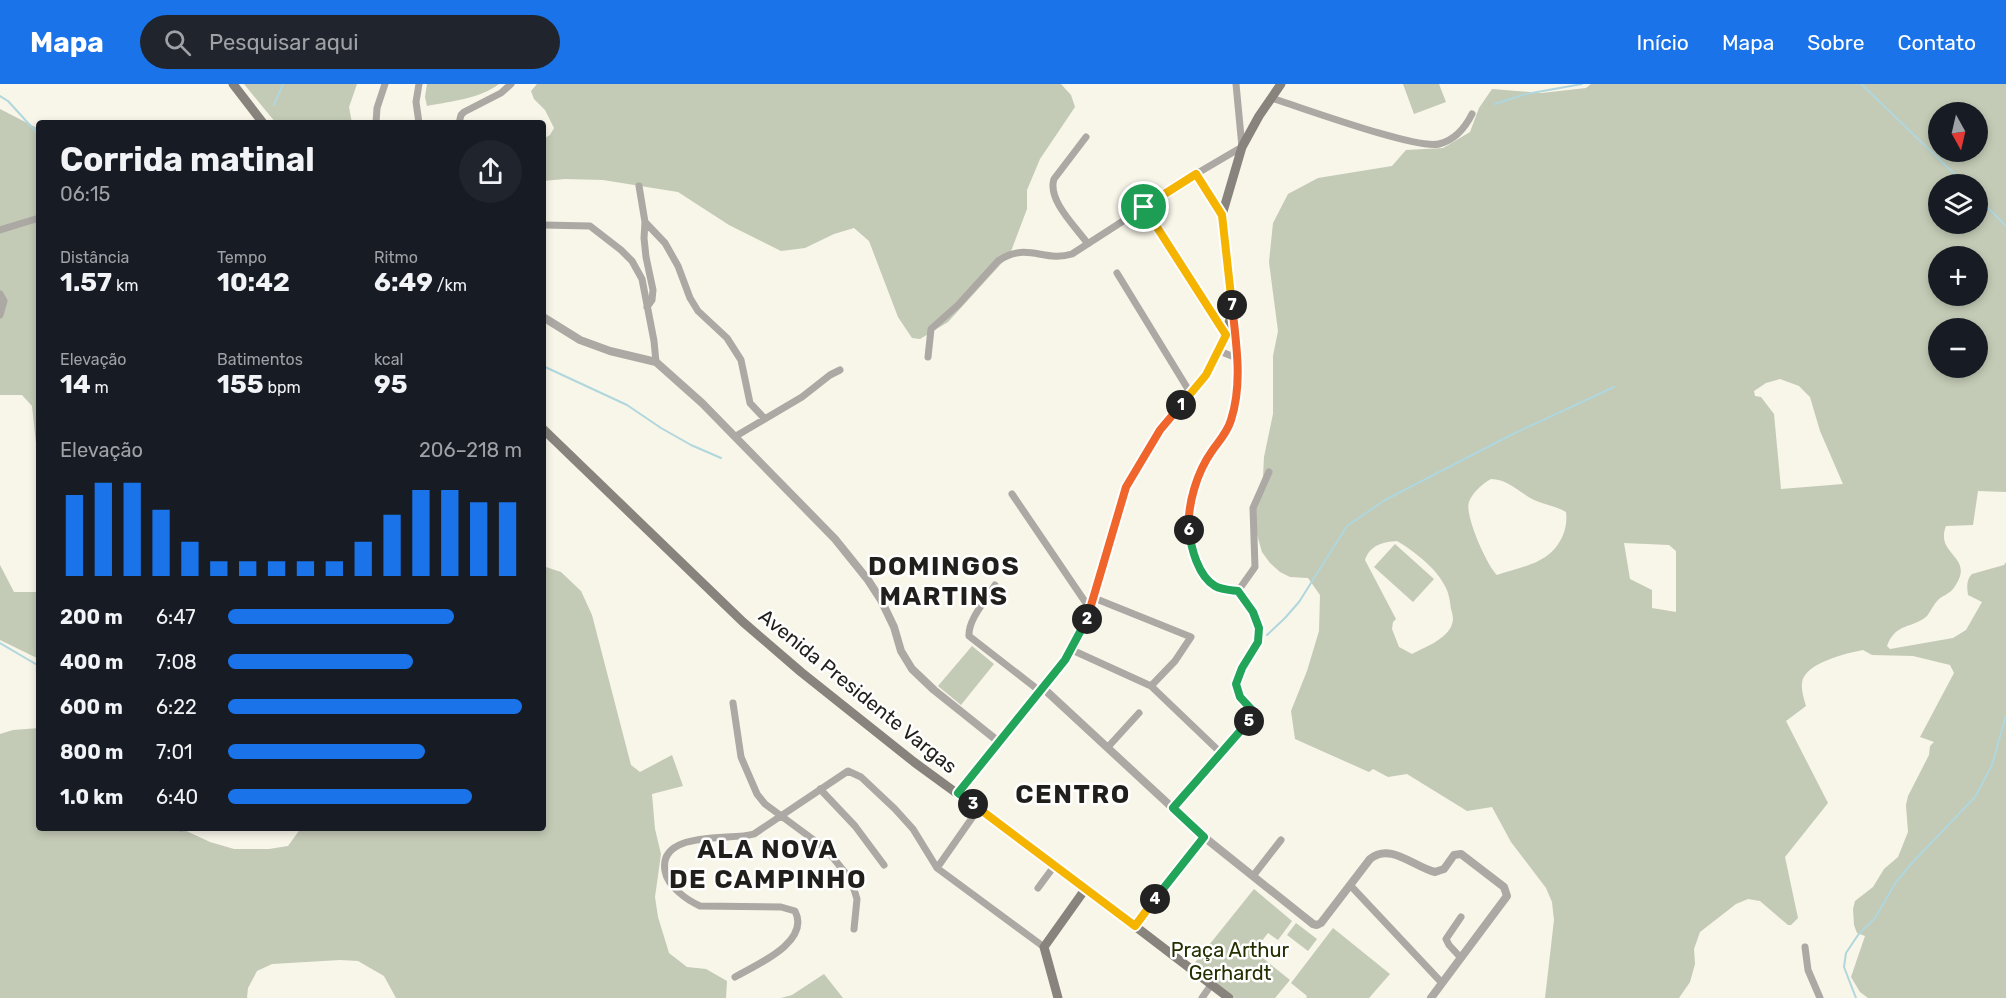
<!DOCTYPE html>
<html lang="pt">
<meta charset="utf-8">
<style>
body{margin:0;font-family:Rubik,sans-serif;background:#20242c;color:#f1f3f6;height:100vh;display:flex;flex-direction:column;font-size:22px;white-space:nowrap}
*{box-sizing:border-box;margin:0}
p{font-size:20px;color:#9ea1a6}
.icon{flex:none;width:33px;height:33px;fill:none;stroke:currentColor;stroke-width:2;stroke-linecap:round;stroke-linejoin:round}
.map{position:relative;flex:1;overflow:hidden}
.drawer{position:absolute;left:36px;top:36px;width:510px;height:711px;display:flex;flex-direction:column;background:#171b24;border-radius:6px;box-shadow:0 3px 9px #0003}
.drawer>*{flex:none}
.needle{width:39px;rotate:172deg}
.tools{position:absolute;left:1928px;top:18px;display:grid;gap:12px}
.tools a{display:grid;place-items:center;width:60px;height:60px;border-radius:50%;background:#171b24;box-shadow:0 3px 9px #0003;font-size:30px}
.pin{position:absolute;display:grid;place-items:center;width:51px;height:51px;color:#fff;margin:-26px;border:3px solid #fff;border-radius:50%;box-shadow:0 2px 6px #0007}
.km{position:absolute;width:30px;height:30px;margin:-15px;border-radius:50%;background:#222;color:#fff;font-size:16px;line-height:30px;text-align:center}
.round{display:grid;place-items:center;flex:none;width:63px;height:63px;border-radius:32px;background:#20242c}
.overview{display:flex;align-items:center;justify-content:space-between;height:102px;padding:0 24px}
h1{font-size:33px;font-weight:700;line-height:45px}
.stats{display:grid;grid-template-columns:repeat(3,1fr);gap:9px;height:102px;padding:6px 24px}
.stats div{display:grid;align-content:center}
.stats b{font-size:26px;font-weight:700}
.stats small{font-size:16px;font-weight:400}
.stats p{font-size:16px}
.chart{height:168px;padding:12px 24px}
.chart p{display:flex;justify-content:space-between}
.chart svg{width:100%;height:108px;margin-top:6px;stroke:#1a73e8;stroke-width:6}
ul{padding:0 24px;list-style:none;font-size:20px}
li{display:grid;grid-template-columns:96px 72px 1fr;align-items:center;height:45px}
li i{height:15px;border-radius:8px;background:#1a73e8}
header{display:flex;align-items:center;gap:36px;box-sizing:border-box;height:84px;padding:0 30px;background:#1a73e8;color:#fff}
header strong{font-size:28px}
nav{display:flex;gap:33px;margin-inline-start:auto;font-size:21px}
.search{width:420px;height:54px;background:#20242c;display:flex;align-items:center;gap:15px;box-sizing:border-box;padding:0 21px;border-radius:33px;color:#9ea1a6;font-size:22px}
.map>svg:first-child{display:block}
.green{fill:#c3cab5;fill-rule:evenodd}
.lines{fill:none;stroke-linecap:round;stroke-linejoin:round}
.stream{stroke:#b0d7dd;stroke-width:2}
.minor{stroke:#aca8a4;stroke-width:7}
.tertiary{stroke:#aca8a4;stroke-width:8}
.secondary{stroke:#88837d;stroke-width:9}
.split-1-casing{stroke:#fff;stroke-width:12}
.split-2-casing{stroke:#fff;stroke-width:12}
.split-3-casing{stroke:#fff;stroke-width:12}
.split-4-casing{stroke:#fff;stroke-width:12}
.split-5-casing{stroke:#fff;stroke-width:12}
.split-6-casing{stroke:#fff;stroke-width:12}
.split-7-casing{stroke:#fff;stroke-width:12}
.split-8-casing{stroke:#fff;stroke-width:12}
.split-1{stroke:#f5b400;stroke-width:8}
.split-2{stroke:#f0652b;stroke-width:8}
.split-3{stroke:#22a559;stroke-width:8}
.split-4{stroke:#f5b400;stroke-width:8}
.split-5{stroke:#22a559;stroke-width:8}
.split-6{stroke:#22a559;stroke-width:8}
.split-7{stroke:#f0652b;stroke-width:8}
.split-8{stroke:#f5b400;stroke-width:8}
.labels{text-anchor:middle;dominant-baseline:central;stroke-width:5;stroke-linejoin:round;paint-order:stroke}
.street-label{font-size:20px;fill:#201f1b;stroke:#fff}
.park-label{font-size:20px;fill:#242f00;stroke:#fff}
.district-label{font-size:26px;font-weight:bold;letter-spacing:1.5px;fill:#201f1b;stroke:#fff}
</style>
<header>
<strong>Mapa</strong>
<div class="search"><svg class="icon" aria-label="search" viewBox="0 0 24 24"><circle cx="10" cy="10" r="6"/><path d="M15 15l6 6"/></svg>Pesquisar aqui</div>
<nav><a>Início</a><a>Mapa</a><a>Sobre</a><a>Contato</a></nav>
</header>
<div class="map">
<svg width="2006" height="914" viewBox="0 0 2006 914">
<rect width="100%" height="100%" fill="#f8f5e9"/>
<path class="green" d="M244 0H357L349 23 352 39H276Z
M427 0H499C479 15 452 17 427 22L425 13Z
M537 0H1061L1071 11 1075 23 1040 75 1027 106V125L1010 170 948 238 920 255 912 254 898 233 869 157 854 144 834 150 805 164 781 167 729 141 678 108 603 96 565 95 543 97V55L550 51 554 44 545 26 534 15 531 7Z
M1403 0H1439L1446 18 1414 30Z
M1591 0H2006V408L1978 407 1973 441 1946 442C1934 472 1978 472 1953 505 1949 510 1942 512 1938 516 1933 521 1931 527 1927 532 1912 545 1896 538 1887 562L1890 565 1953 554 1966 546 1982 518 1968 511C1967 503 1966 496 1972 490L2004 481 2006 478V914H1868L1860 908 1851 893 1865 852 1857 849 1854 841 1853 825 1855 817 1873 803 1884 785 1898 773 1908 748 1906 721 1908 712 1929 671 1930 662 1934 658 1920 653 1954 589 1950 581 1913 572 1872 571 1863 566C1847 569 1804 579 1802 599 1801 606 1804 615 1806 622L1786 637 1828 719 1785 773 1798 834 1791 841H1788L1760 817 1748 815 1736 820 1700 848 1694 865 1695 880 1690 898 1679 914H1545L1554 836 1552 818 1546 804 1511 758 1492 723 1467 727 1407 690 1388 693 1373 685 1369 688 1295 655 1291 627 1307 587 1319 547 1320 511 1308 494 1290 493 1280 488 1270 479 1262 468 1254 440 1252 421 1263 393 1264 373 1273 330V272L1278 247 1269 178 1273 139 1288 110 1318 94 1392 82 1406 66 1443 64 1470 48 1479 24 1492 5 1542 9 1586 4ZM1938 28H1977V68H1938ZM1938 100H1977V140H1938ZM1938 172H1977V212H1938ZM1938 244H1977V284H1938ZM1780 295 1799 302 1810 313 1820 347 1843 400 1781 405 1774 330 1761 313 1755 312 1754 307 1766 299ZM1491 395C1508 395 1520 409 1534 416 1545 421 1556 422 1566 428 1567 436 1566 444 1563 451 1551 480 1523 482 1497 491 1487 482 1464 430 1469 418 1472 409 1483 399 1491 395ZM1397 457C1414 467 1436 484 1445 502 1449 509 1450 517 1451 525 1453 531 1454 537 1451 543 1443 557 1425 563 1412 570L1399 563 1392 545 1393 538 1396 535 1365 476C1370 461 1383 458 1397 457ZM1624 459 1669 461 1676 467V528L1652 524V506L1630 495Z
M0 25 39 45V387L32 322 22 311H0Z
M1395 460 1434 495 1413 518 1374 483Z
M0 481 14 508H39V575L0 556Z
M543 482 561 488 581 507 592 531 631 681 640 688 672 671 683 702 652 710 655 745 661 770 655 813 658 833 669 869 687 883 706 885 727 897 726 914H396L384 892 358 877 340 876 272 880 257 887 248 904 247 914H0V650L13 646 39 644V744H180L210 758 234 765H269L288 762 301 744H543Z
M972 562 994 580 961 621 938 602Z
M1254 805 1292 837 1278 856 1268 849 1254 867 1290 896 1275 914H1235L1193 881Z
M1296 839 1317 855 1308 867 1287 851Z
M1333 844 1390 890 1369 914H1306L1307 912 1291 899Z
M824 890 843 914H781L792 911Z"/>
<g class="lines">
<path class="stream" d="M1861 0 1965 100
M0 12 8 17 39 51
M1495 20 1526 10 1582 0
M274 21 283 0
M1977 113 2006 142
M543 282 627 321 661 344 691 361 721 374
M1267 551 1285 534 1299 518 1347 442 1385 416 1511 351 1614 303
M0 559 39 582
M1856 914 1844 883 1846 869 1858 851 1875 834 1896 798 1912 779 1975 713 1992 681 2006 631"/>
<path class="minor" d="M1271 14C1300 23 1417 66 1439 60 1455 56 1465 44 1472 30
M376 39 377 24 385 0
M419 39 416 18 419 0
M459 39 461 31 464 28 501 9 511 0
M1086 53 1054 95C1047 116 1076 143 1088 160
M1196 90 1222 131
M639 102 645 138 644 154 646 173 653 206 652 216 647 223
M1144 123 1226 251
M645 138 665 159 678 182 690 214 698 227 727 254 741 276 750 319 765 335
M543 141 590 142 621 166 632 177 642 195 654 257 656 278
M0 146 39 134
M1117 189 1191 310
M0 210 4 217 0 231
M1233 229C1240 262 1241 302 1232 334 1228 348 1218 357 1211 369 1191 400 1183 438 1196 473 1204 497 1214 504 1238 507
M1219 267 1237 274
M928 273 931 245 958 221 998 177C1027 157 1044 179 1072 170L1196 90 1242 63 1236 0
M736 352 802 313 830 291 840 286
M1012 410 1090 525
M995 501C987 515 968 535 969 552L1041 608
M1238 507 1255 483 1253 424 1269 388
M1094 514 1191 553 1175 577 1151 602
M1072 566 1151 602 1221 669
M733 619 741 673 757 710 765 720 826 765 851 796 857 815 854 845
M1108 663 1139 629
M820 705 855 742 884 781
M1173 724 1253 630C1250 619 1237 615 1236 603 1236 596 1240 588 1244 581 1248 574 1256 566 1258 557 1263 538 1249 522 1238 507
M181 744H182
M937 784 979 724
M1253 792 1281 756
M1350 801 1442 899
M1038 804 1055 781
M1135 842 1204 753
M1805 863 1808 886 1820 914
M1461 874 1449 861 1446 855 1461 833
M735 893C756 881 811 858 795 827L781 823 700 822C687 816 668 803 665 787 658 746 730 757 754 750L848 687 861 693 895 725 913 745 937 784 1044 863
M1202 914 1211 901"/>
<path class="tertiary" d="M543 233 580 256 610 267 656 278 702 319 835 455 868 496 881 516 894 543 901 567 912 585 934 606 999 658
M1043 604 1204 753 1313 840 1317 841 1321 839 1370 775C1390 758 1414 783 1435 788L1444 785 1454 771 1461 770 1504 803 1507 812 1431 914"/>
<path class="secondary" d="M233 0 263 39
M543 345 743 538 801 588 914 678 1055 781 1229 914
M958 709 1043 604 1072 566 1086 538 1126 403 1160 346 1206 291 1219 267 1233 227 1222 131 1242 63 1259 32 1281 0
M1058 914 1044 863 1086 804"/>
</g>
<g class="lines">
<g class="split-1-casing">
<path id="split-1" d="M1144 123 1226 251 1206 291 1181 321"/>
</g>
<g class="split-2-casing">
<path id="split-2" d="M1087 535 1126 403 1160 346 1181 321"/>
</g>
<g class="split-3-casing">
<path id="split-3" d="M973 720 958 709 1065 576 1087 535"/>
</g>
<g class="split-4-casing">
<path id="split-4" d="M973 720 1135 842 1155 815"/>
</g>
<g class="split-5-casing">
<path id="split-5" d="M1155 815 1204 753 1173 724 1249 637"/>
</g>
<g class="split-6-casing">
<path id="split-6" d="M1189 446C1191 464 1198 492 1215 502 1222 506 1231 506 1238 507L1253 528 1259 544 1258 558 1242 584 1236 600 1240 613 1253 627V630L1249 637"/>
</g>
<g class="split-7-casing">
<path id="split-7" d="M1189 446C1187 421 1197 388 1212 367 1219 357 1227 349 1231 336 1243 299 1236 259 1232 221"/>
</g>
<g class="split-8-casing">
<path id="split-8" d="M1144 123 1196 90 1222 131 1232 221"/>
</g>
<use href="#split-1" class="split-1"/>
<use href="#split-2" class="split-2"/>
<use href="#split-3" class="split-3"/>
<use href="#split-4" class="split-4"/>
<use href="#split-5" class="split-5"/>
<use href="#split-6" class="split-6"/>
<use href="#split-7" class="split-7"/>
<use href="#split-8" class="split-8"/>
</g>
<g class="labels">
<g class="street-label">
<text transform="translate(858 607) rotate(39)">Avenida Presidente Vargas</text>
</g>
<g class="park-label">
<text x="1230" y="866">Praça Arthur<tspan x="1230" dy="23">Gerhardt</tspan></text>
</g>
<g class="district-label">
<text x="944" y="482">DOMINGOS<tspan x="944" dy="30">MARTINS</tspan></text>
<text x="1073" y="710">CENTRO</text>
<text x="768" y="765">ALA NOVA<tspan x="768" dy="30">DE CAMPINHO</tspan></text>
</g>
</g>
</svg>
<div class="tools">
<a><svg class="needle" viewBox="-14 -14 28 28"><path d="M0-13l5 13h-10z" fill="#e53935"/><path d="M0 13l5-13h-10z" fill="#9ea1a6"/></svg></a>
<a><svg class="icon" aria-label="layers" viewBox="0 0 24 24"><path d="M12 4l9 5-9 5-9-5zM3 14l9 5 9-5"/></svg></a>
<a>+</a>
<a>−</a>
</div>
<div class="pin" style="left:1144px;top:123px;background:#1e9e55"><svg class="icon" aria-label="arrive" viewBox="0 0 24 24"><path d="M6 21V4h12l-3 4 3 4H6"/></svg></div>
<b class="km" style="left:1181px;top:321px">1</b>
<b class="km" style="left:1087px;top:535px">2</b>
<b class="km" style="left:973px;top:720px">3</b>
<b class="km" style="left:1155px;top:815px">4</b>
<b class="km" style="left:1249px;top:637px">5</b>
<b class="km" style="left:1189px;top:446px">6</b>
<b class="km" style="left:1232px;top:221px">7</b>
<section class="drawer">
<div class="overview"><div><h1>Corrida matinal</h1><p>06:15</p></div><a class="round"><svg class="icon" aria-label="share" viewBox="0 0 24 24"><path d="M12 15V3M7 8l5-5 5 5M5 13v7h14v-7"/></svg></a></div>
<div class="stats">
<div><p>Distância</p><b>1.57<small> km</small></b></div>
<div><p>Tempo</p><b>10:42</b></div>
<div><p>Ritmo</p><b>6:49<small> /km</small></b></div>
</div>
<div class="stats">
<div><p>Elevação</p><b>14<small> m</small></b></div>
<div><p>Batimentos</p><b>155<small> bpm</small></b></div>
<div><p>kcal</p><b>95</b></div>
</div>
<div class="chart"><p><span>Elevação</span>206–218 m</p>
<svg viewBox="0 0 160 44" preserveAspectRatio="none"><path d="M5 44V11M15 44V6M25 44V6M35 44V17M45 44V30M55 44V38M65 44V38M75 44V38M85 44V38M95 44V38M105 44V30M115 44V19M125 44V9M135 44V9M145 44V14M155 44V14"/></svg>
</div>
<ul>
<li><b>200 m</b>6:47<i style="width:77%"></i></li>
<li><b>400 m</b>7:08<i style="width:63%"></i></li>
<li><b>600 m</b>6:22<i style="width:100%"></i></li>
<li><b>800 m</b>7:01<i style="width:67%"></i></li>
<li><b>1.0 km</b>6:40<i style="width:83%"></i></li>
</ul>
</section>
</div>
